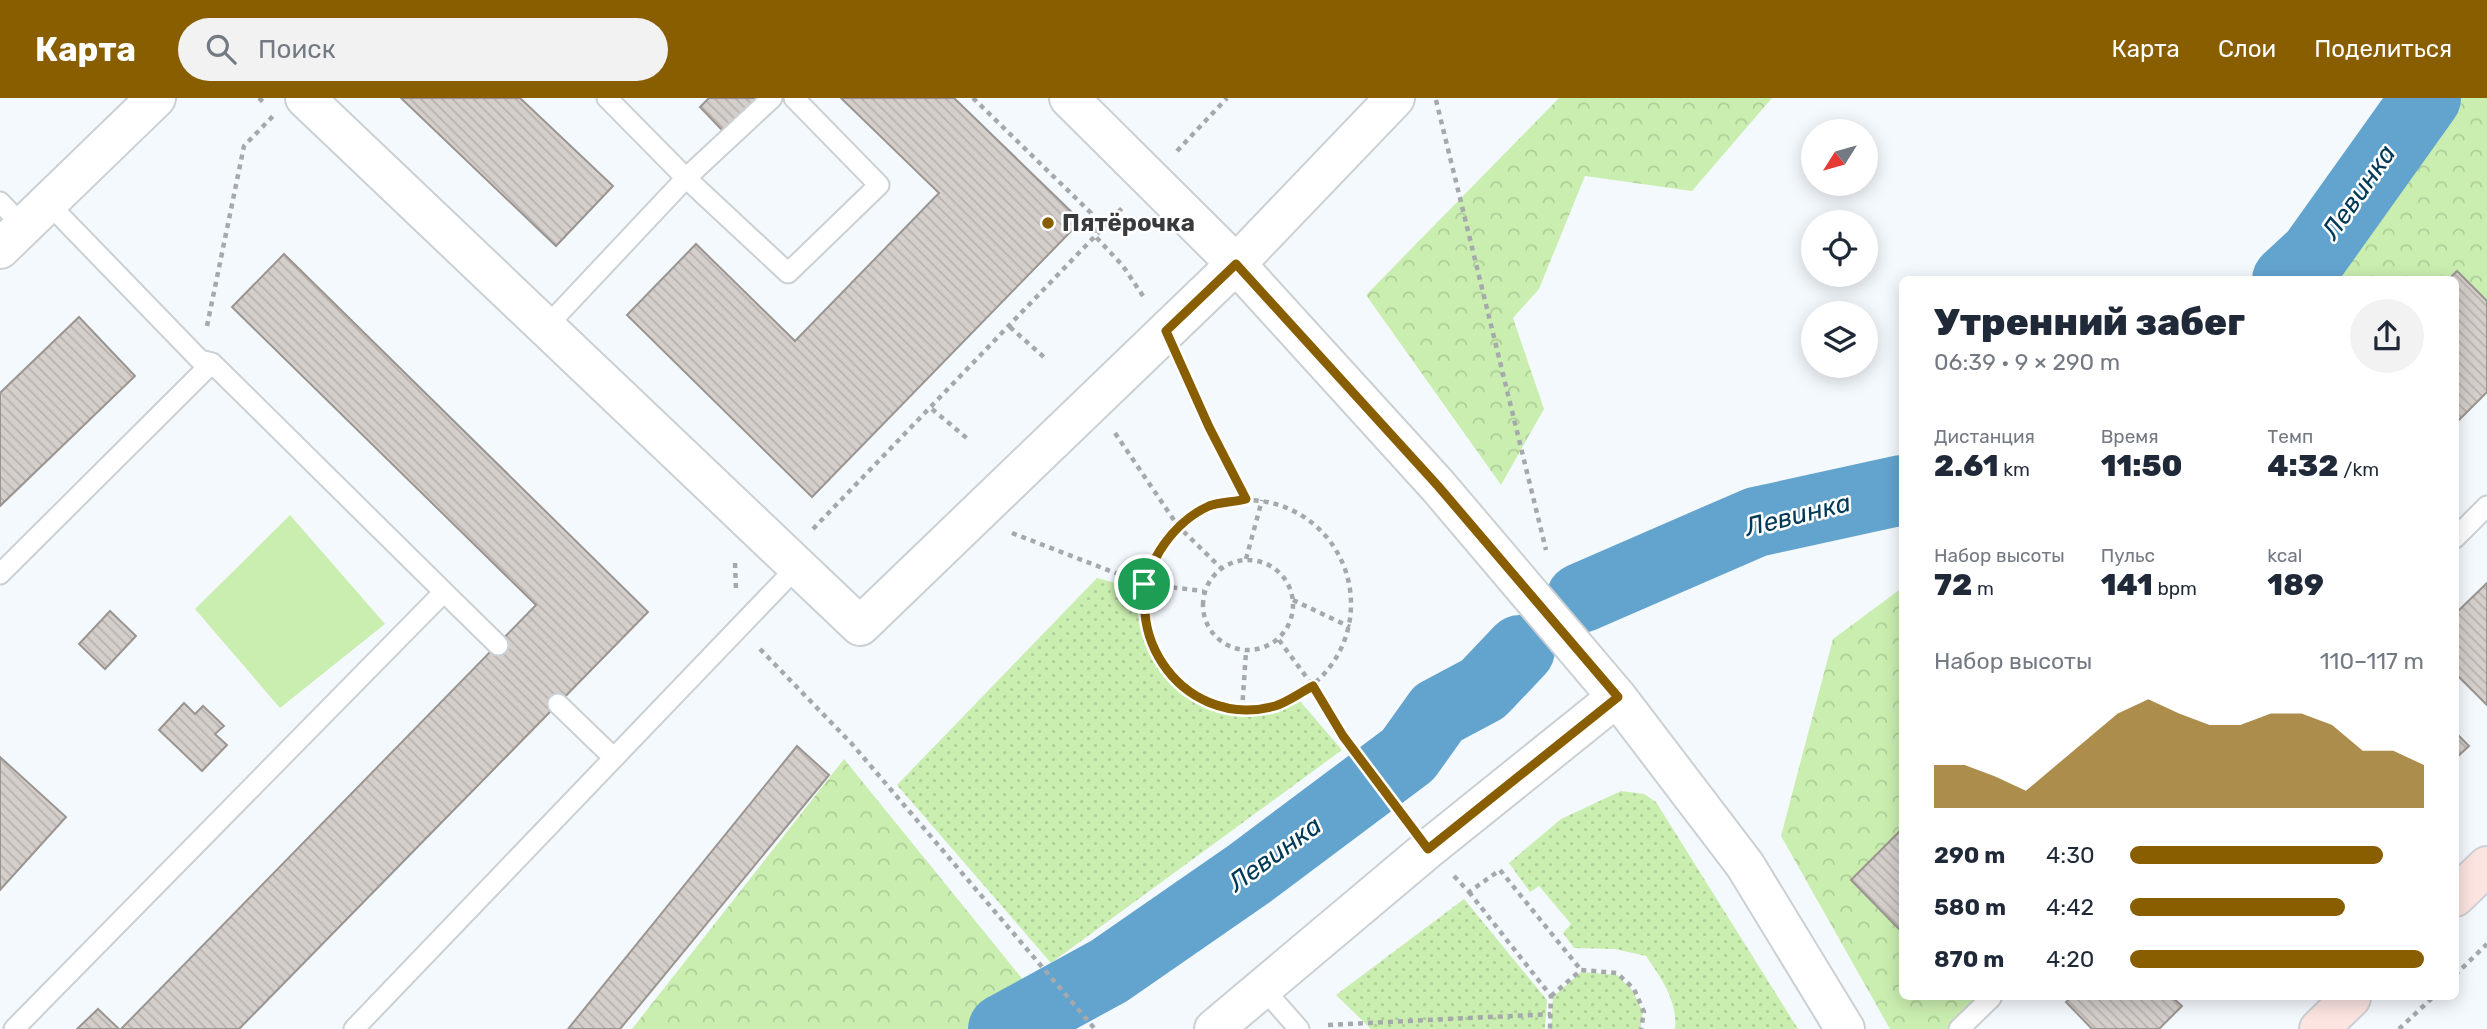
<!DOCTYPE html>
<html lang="ru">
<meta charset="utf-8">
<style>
body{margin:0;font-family:Rubik,sans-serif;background:#f2f2f3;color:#1f2937;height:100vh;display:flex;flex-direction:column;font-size:26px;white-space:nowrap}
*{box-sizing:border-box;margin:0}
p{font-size:23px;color:#747a83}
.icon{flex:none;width:38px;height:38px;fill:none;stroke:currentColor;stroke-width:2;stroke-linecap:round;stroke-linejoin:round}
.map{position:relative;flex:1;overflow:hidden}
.side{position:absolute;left:1899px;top:178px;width:560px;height:724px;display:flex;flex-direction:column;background:#fff;border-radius:10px;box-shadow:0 4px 18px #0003}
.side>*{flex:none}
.needle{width:46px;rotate:233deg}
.buttons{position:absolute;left:1801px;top:21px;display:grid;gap:14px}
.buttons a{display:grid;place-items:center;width:77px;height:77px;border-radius:50%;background:#fff;box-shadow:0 4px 18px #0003;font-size:35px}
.pin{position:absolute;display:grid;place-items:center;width:60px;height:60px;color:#fff;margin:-30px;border:4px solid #fff;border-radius:50%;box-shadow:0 2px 7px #0007}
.round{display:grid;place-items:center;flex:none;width:74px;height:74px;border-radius:37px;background:#f2f2f3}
.headline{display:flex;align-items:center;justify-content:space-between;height:119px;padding:0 35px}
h1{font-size:38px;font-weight:800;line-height:52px}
.figures{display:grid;grid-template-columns:repeat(3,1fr);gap:10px;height:119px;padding:7px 35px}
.figures div{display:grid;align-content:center}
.figures b{font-size:30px;font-weight:800}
.figures small{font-size:19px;font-weight:400}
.figures p{font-size:19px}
.chart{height:196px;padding:14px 35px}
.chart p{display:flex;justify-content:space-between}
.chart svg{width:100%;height:126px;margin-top:7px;fill:#895e00;opacity:.7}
ul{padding:0 35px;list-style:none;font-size:23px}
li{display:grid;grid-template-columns:112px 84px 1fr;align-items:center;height:52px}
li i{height:18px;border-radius:9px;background:#895e00}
header{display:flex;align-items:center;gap:42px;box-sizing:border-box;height:98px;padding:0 35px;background:#895e00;color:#fff}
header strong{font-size:33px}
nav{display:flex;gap:38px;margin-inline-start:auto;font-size:24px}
.search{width:490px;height:63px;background:#f2f2f3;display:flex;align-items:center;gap:18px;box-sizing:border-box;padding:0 24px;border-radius:38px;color:#747a83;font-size:26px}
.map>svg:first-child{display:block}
.grass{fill:url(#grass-dots)}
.forest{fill:url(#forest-crowns)}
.green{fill:#caeeb0}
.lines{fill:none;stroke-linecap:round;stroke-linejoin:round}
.river{stroke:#63a4cf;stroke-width:70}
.building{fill:url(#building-back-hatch);stroke:#9a9591;stroke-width:2}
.service-casing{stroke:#cbd0d4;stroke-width:23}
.minor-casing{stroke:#cbd0d4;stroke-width:42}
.tertiary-casing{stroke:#cbd0d4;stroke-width:42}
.secondary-casing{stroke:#cbd0d4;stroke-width:42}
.path{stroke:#a5a9ac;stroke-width:4.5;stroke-dasharray:5 5;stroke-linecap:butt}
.service{stroke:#fff;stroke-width:19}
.minor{stroke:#fff;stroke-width:38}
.tertiary{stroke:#fff;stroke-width:38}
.secondary{stroke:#fce4e0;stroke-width:38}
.route-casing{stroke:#fff;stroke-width:14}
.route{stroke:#895e00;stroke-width:9}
.poi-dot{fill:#895e00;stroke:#fff;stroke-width:2.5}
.labels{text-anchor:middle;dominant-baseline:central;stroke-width:5;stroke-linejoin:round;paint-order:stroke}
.poi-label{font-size:24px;font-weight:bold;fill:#383a3c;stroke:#fff;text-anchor:start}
.water-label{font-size:26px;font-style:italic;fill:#003955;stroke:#fff}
</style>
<header>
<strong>Карта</strong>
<div class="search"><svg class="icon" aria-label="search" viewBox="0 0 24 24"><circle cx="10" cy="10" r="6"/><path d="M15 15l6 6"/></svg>Поиск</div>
<nav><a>Карта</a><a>Слои</a><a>Поделиться</a></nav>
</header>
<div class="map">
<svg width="2487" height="931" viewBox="0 0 2487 931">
<defs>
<pattern id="grass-dots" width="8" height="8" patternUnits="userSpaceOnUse" patternTransform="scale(1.75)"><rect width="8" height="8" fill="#caeeb0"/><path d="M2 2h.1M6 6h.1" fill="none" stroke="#aecd98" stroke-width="1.8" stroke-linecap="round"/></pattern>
<pattern id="forest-crowns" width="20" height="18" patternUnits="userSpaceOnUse" patternTransform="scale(1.75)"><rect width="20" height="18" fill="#caeeb0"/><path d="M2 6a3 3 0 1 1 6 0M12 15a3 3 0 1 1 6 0" fill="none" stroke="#aecd98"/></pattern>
<pattern id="building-back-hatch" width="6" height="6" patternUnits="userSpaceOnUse" patternTransform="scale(1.75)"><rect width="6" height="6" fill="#d4cfcb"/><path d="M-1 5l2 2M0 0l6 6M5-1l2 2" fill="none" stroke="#b7b2af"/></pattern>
</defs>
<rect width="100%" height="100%" fill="#f4f9fd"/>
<path class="grass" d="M1097 480 1138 491C1137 547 1159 596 1217 613 1225 615 1235 619 1243 619 1263 619 1283 611 1300 603L1342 652 1051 865 897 687Z
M1621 693 1644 696 1656 704 1798 931H1675C1678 903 1661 880 1646 858L1615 851 1574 850 1563 835 1571 826 1539 788 1530 794 1509 765 1561 721Z
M1464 801 1547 902 1545 931H1371L1336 897Z
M1581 874 1617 877 1632 892 1643 914 1640 931H1551L1553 899Z"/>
<path class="forest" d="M1559 0H1772L1692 93 1585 78 1539 191 1513 220 1544 311 1501 387 1366 197Z
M2447 0H2487V214L2455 182H2312L2329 167Z
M1902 490V900H1977L1947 931H1890L1781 738 1833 541Z
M844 661 1063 931H632Z"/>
<path class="green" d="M290 417 385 526 280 610 195 511Z"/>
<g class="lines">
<path class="river" d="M2287 182 2314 157 2426 0
M1581 500 1756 424 1902 392
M1003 931 1109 873 1249 776 1408 657 1438 615 1483 591 1520 552"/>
</g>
<path class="building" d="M401 0H520L613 88 556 148Z
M709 0H760L724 34 700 9Z
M841 0H954L1081 123 812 399 627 217 696 146 795 243 939 95Z
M284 156 648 514 239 931H121L536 507 232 209Z
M2457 173 2487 203V294L2458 323 2455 321V182H2448Z
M79 219 135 278 0 408V295Z
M2487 485V607L2455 575V516Z
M110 513 136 538 105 571 79 546Z
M184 605 195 616 203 608 224 628 215 636 227 647 202 673 159 632Z
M2455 634 2469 648 2455 661Z
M797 648 829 677 620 931H568Z
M0 659 66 719 0 792Z
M1902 731V834L1851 782Z
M2071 900H2173L2182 908 2159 931H2092L2066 904Z
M98 911 119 931H77Z"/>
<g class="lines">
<g class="service-casing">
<path id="service" d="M607 0 686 80 788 175 879 87 794 0
M0 104 23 128
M546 229 686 80 772 0
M2455 440 2487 408
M0 476 212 265 200 262 47 104
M444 494 498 547
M558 606 614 660
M1262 889 1299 931
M14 931 444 494 212 265
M354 931 798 468
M1959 931 1991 900"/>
</g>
<g class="minor-casing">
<path id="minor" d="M305 0 860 528 1236 166 1069 0
M0 151 156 0"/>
</g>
<g class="tertiary-casing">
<path id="tertiary" d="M1395 0 1236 166 1438 388 1617 599 1745 767 1845 931
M1214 931 1428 751 1617 599"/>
</g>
<g class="secondary-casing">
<path id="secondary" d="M2455 799 2487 768
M2319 931 2351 900"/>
</g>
<path class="path" d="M259 0 266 7
M973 0 1091 115 1096 139 1123 168 1145 201
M1436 2 1546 452
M1177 53 1227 0
M207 228 244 48 273 18
M1010 229 1045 260
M1183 270 1246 401
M932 311 969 342
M1115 335 1178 428 1221 470
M1143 506a104 104 0 1 1 208 0a104 104 0 1 1-208 0Z
M813 431 1125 107
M1012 435 1144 486 1203 493
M1246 461 1262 402
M1203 507a45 45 0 1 1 90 0a45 45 0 1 1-90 0Z
M735 465 736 491
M1293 502 1350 529
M1279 542 1313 588 1343 638 1407 720
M760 551 852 646 1095 931
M1242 612 1246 554
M1454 778 1469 794 1500 772 1581 872
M1469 794 1551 898 1550 931
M2455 877 2487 846
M1551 898 1581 872 1617 875 1634 891 1644 914 1641 931
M1328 927 1551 916
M2399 931 2432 900"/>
<use href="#service" class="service"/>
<use href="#minor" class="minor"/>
<use href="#tertiary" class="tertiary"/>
<use href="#secondary" class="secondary"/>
</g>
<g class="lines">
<g class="route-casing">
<path id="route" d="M1236 166 1438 388 1618 599 1428 751 1343 638 1313 588C1301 594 1288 604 1275 608 1179 634 1108 523 1165 445 1176 430 1191 416 1209 408 1220 404 1235 404 1246 401L1209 329 1166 233Z"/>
</g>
<use href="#route" class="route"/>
</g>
<circle class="poi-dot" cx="1048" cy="125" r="7"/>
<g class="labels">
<g class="poi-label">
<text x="1062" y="125">Пятёрочка</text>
</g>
<g class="water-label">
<text transform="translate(2359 94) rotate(-55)">Левинка</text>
<text transform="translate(1798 417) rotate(-14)">Левинка</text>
<text transform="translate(1275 756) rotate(-36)">Левинка</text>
</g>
</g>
</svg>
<div class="buttons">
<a><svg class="needle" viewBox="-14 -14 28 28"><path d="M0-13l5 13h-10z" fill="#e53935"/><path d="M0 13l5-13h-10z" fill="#747a83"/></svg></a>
<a><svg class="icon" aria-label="locate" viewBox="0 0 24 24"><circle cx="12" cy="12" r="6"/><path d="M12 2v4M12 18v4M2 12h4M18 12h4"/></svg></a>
<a><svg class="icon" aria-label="layers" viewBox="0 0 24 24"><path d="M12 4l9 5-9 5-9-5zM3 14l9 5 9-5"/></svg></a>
</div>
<div class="pin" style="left:1144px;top:486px;background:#1e9e55"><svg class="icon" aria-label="arrive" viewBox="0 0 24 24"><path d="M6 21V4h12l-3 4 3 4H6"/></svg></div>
<section class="side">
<div class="headline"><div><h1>Утренний забег</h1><p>06:39 · 9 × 290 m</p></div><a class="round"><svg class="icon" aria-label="share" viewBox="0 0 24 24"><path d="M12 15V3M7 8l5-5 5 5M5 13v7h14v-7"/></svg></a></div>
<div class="figures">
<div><p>Дистанция</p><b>2.61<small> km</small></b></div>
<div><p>Время</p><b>11:50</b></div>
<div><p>Темп</p><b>4:32<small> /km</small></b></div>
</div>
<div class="figures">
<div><p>Набор высоты</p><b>72<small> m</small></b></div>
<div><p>Пульс</p><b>141<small> bpm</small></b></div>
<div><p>kcal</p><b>189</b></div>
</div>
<div class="chart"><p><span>Набор высоты</span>110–117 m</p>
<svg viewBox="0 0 160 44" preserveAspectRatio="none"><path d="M0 44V29L10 29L20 33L30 38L40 29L50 20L60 11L70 6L80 11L90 15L100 15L110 11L120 11L130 15L140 24L150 24L160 29V44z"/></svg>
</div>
<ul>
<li><b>290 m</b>4:30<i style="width:86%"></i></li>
<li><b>580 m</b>4:42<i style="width:73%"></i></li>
<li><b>870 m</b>4:20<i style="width:100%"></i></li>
</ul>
</section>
</div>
